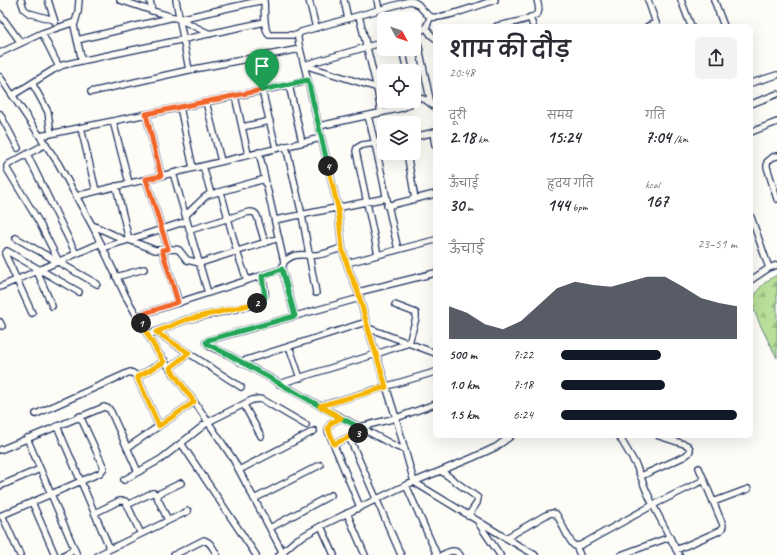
<!DOCTYPE html>
<html lang="hi">
<meta charset="utf-8">
<style>
body{margin:0;font-family:Caveat,"Playpen Sans Deva",sans-serif;background:#f2f2f3;color:#2b2b33;height:100vh;display:flex;flex-direction:column;font-size:15px;white-space:nowrap}
*{box-sizing:border-box;margin:0}
p{font-size:13px;color:#7c7c81}
.icon{flex:none;width:22px;height:22px;fill:none;stroke:currentColor;stroke-width:2;stroke-linecap:round;stroke-linejoin:round}
.map{position:relative;flex:1;overflow:hidden}
.sheet{position:absolute;left:433px;top:24px;width:320px;height:414px;display:flex;flex-direction:column;background:#fff;border-radius:6px;box-shadow:0 4px 16px #0002}
.sheet>*{flex:none}
.needle{width:26px;rotate:130deg}
.fabs{position:absolute;left:377px;top:12px;display:grid;gap:8px}
.fabs a{display:grid;place-items:center;width:44px;height:44px;border-radius:6px;background:#fff;box-shadow:0 4px 16px #0002;font-size:20px}
.pin{position:absolute;display:grid;place-items:center;width:34px;height:34px;color:#fff;margin:-41px -17px;border-radius:50% 50% 50% 0;rotate:-45deg;box-shadow:0 0 4px #0007}
.pin .icon{rotate:45deg}
.km{position:absolute;width:20px;height:20px;margin:-10px;border-radius:50%;background:#222;color:#fff;font-size:11px;line-height:20px;text-align:center}
.round{display:grid;place-items:center;flex:none;width:42px;height:42px;border-radius:6px;background:#f2f2f3}
.overview{display:flex;align-items:center;justify-content:space-between;height:68px;padding:0 16px}
h1{font-size:22px;font-weight:600;line-height:30px}
.metrics{display:grid;grid-template-columns:repeat(3,1fr);gap:6px;height:68px;padding:4px 16px}
.metrics div{display:grid;align-content:center}
.metrics b{font-size:17px;font-weight:600}
.metrics small{font-size:11px;font-weight:400}
.metrics p{font-size:11px}
.chart{height:112px;padding:8px 16px}
.chart p{display:flex;justify-content:space-between}
.chart svg{width:100%;height:72px;margin-top:4px;fill:#111827;opacity:.7}
ul{padding:0 16px;list-style:none;font-size:13px}
li{display:grid;grid-template-columns:64px 48px 1fr;align-items:center;height:30px}
li i{height:10px;border-radius:5px;background:#111827}
.map>svg:first-child{display:block}
.forest{fill:url(#forest-firs);stroke:#6a877c}
.lines{fill:none;stroke-linecap:round;stroke-linejoin:round}
.minor-casing{stroke:#1b2f5e;stroke-width:8}
.minor{stroke:#fdfcf7;stroke-width:5.5}
.split-1-casing{stroke:#fff;stroke-width:8}
.split-2-casing{stroke:#fff;stroke-width:8}
.split-3-casing{stroke:#fff;stroke-width:8}
.split-4-casing{stroke:#fff;stroke-width:8}
.split-5-casing{stroke:#fff;stroke-width:8}
.split-1{stroke:#f0652b;stroke-width:5}
.split-2{stroke:#f5b400;stroke-width:5}
.split-3{stroke:#22a559;stroke-width:5}
.split-4{stroke:#f5b400;stroke-width:5}
.split-5{stroke:#22a559;stroke-width:5}
</style>
<div class="map">
<svg width="777" height="555" viewBox="0 0 777 555">
<defs>
<pattern id="forest-firs" width="22" height="20" patternUnits="userSpaceOnUse"><rect width="22" height="20" fill="#b9df9a"/><path d="M5 1l3.5 6h-7zM16 11l3.5 6h-7z" fill="#9ec087"/></pattern>
</defs>
<rect width="100%" height="100%" fill="#fdfcf7"/>
<filter id="ink" filterUnits="userSpaceOnUse"><feTurbulence type="fractalNoise" baseFrequency=".025" numOctaves="2"/><feDisplacementMap in="SourceGraphic" scale="8" xChannelSelector="R" yChannelSelector="G"/><feConvolveMatrix kernelMatrix="1 2 1 2 8 2 1 2 1" color-interpolation-filters="sRGB"/></filter>
<g filter="url(#ink)">
<path class="forest" d="M777 275V358C770 344 762 330 756 315 755 312 753 309 753 306 753 291 765 281 777 275Z"/>
<g class="lines">
<g class="minor-casing">
<path id="minor" d="M21 0 24 9 29 13 54 20
M48 0 55 22
M79 0 78 12 74 26 82 61
M120 0 150 10 179 19 210 34
M150 0 152 11
M176 0 189 70
M264 0C265 9 263 29 269 35H298
M309 0 316 28
M344 0 348 19
M377 0 379 10
M648 0 657 26
M681 0 691 26
M714 0 724 26
M0 14 21 43
M359 16 377 88 381 113
M530 17 533 26
M179 19 264 0
M497 26C506 24 532 20 538 13 540 9 538 4 537 0
M648 26 656 23
M426 28 431 35 435 38
M42 33 59 67
M414 33C425 30 428 27 430 16
M416 33 431 104
M77 40 174 17
M402 49 407 71
M0 53 42 33 75 22
M304 65 384 90
M304 65 384 42
M0 77 58 163 94 229 125 295 157 351 198 407 233 459 284 555
M32 83 41 99 48 112 51 134
M751 83 777 75
M289 85 302 142
M262 90 276 148
M91 92 189 70 300 49
M13 95 53 70 63 65 76 62 265 22
M235 96 248 154
M414 96 426 100 435 107
M206 102 221 161
M751 104 777 94
M180 107 193 168
M0 114 18 148
M146 114 161 176
M368 116C380 160 387 205 398 249
M113 121 129 183
M319 126 402 108 409 105 411 101
M242 127 270 121
M81 128 96 191
M751 132 777 122
M433 133 435 145
M40 136 308 81
M414 137 435 132
M46 144 9 164 7 166V169L39 222 59 262
M286 146 302 215 316 293
M259 152 284 262
M407 153 415 199
M27 154 76 254
M777 156 773 157 767 162V167L777 199
M203 166 211 194
M173 173 208 293
M146 179 168 249
M116 186 129 240 155 250 175 249 179 250 187 260 200 263 279 238
M221 192 237 252 247 280
M76 196 321 138
M387 206 435 194
M186 215 205 197 208 195 265 179
M751 217 769 268
M275 220 386 198
M92 225 114 235 125 241
M190 230 249 212C253 212 255 212 257 216L265 243
M16 238 97 284
M103 248 187 221
M162 250 179 303
M378 255 356 151 357 148 362 145 384 142
M347 263 435 240
M37 271 52 306
M116 277 144 269
M751 280 769 268 777 265
M0 287 101 243
M358 292 435 273
M360 298 209 340 206 342 209 346 229 355 320 406 397 447 405 450
M32 313 5 254 7 251 79 292
M137 316 282 269
M295 316 282 269 284 262C295 251 304 256 317 255 326 254 334 250 342 248
M0 322 2 326
M368 328 358 292 349 270 342 248 338 208 308 81 299 45 298 39V35L301 32 410 1C421 2 423 15 432 17 444 19 482 4 495 0
M156 332 241 387
M148 335 185 320 253 305C271 298 265 292 262 276
M289 346 300 378
M435 353 368 328 396 418 414 482 506 538 535 555
M240 362 366 322
M170 368 189 353
M137 377 165 361
M279 384 376 354 409 343 416 318V313L395 305
M244 405 261 436
M320 406 435 372
M36 414 130 372C134 373 135 374 137 377L159 426
M341 418 331 423 328 428V431L360 507
M57 426 110 549
M360 427 396 418 435 404
M619 436 636 465 646 490 653 505 679 555
M349 437 401 555
M27 438 77 555
M181 443 256 555
M334 444 365 430
M127 448 194 402
M0 450 104 407 109 409 111 412 138 472
M239 470 314 431
M441 471 478 498 477 503 468 516
M641 476 683 457C689 454 693 450 687 445L659 436
M124 480 161 459 208 422 252 400 259 399 263 400 306 425
M406 485 437 555
M0 486 40 469
M254 499 320 465
M32 502 55 555
M713 502 748 489
M127 505 152 493H154L156 495
M95 513 119 501H125L126 502 141 534
M347 513 365 555
M2 515 20 555
M0 516 100 473 104 468 80 416
M168 520 156 495 181 483
M479 524 500 555
M321 526 334 555
M270 528 331 495
M506 538 546 515 552 513 556 514C561 520 569 543 575 546 577 546 579 545 581 545L653 505 704 480
M576 546 580 555
M676 550 717 532C721 530 723 529 723 525L699 468
M64 555 74 549
M98 555 188 511
M174 555 204 540C212 543 213 549 217 555
M279 555 296 540 321 526 406 485 472 458 496 447 511 436
M442 555C449 552 454 548 460 555
M621 555 670 537"/>
</g>
<use href="#minor" class="minor"/>
</g>
</g>
<g class="lines" filter="url(#ink)">
<g class="split-1-casing">
<path id="split-1" d="M141 323 137 316 178 302 162 250 168 249 146 179 161 176 146 114 262 90"/>
</g>
<g class="split-2-casing">
<path id="split-2" d="M141 323 157 351 164 362 137 377 159 426 194 402 170 368 189 353 156 332 185 320 257 303"/>
</g>
<g class="split-3-casing">
<path id="split-3" d="M257 303 263 300 265 297 262 276 282 269 295 316 208 340 206 342 207 344 229 355 341 418 365 430 358 433"/>
</g>
<g class="split-4-casing">
<path id="split-4" d="M328 166 338 208 342 248 349 270 358 292 368 328 386 387 320 406 341 418 331 423 328 428 334 444 358 433"/>
</g>
<g class="split-5-casing">
<path id="split-5" d="M262 90 308 80 328 166"/>
</g>
<use href="#split-1" class="split-1"/>
<use href="#split-2" class="split-2"/>
<use href="#split-3" class="split-3"/>
<use href="#split-4" class="split-4"/>
<use href="#split-5" class="split-5"/>
</g>
</svg>
<div class="fabs">
<a><svg class="needle" viewBox="-14 -14 28 28"><path d="M0-13l5 13h-10z" fill="#e53935"/><path d="M0 13l5-13h-10z" fill="#7c7c81"/></svg></a>
<a><svg class="icon" aria-label="locate" viewBox="0 0 24 24"><circle cx="12" cy="12" r="6"/><path d="M12 2v4M12 18v4M2 12h4M18 12h4"/></svg></a>
<a><svg class="icon" aria-label="layers" viewBox="0 0 24 24"><path d="M12 4l9 5-9 5-9-5zM3 14l9 5 9-5"/></svg></a>
</div>
<div class="pin" style="left:262px;top:90px;background:#1e9e55"><svg class="icon" aria-label="arrive" viewBox="0 0 24 24"><path d="M6 21V4h12l-3 4 3 4H6"/></svg></div>
<b class="km" style="left:141px;top:323px">1</b>
<b class="km" style="left:257px;top:303px">2</b>
<b class="km" style="left:358px;top:433px">3</b>
<b class="km" style="left:328px;top:166px">4</b>
<section class="sheet">
<div class="overview"><div><h1>शाम की दौड़</h1><p>20:48</p></div><a class="round"><svg class="icon" aria-label="share" viewBox="0 0 24 24"><path d="M12 15V3M7 8l5-5 5 5M5 13v7h14v-7"/></svg></a></div>
<div class="metrics">
<div><p>दूरी</p><b>2.18<small> km</small></b></div>
<div><p>समय</p><b>15:24</b></div>
<div><p>गति</p><b>7:04<small> /km</small></b></div>
</div>
<div class="metrics">
<div><p>ऊँचाई</p><b>30<small> m</small></b></div>
<div><p>हृदय गति</p><b>144<small> bpm</small></b></div>
<div><p>kcal</p><b>167</b></div>
</div>
<div class="chart"><p><span>ऊँचाई</span>23–51 m</p>
<svg viewBox="0 0 160 44" preserveAspectRatio="none"><path d="M0 44V24L10 28L20 35L30 38L40 33L50 23L60 13L70 9L80 11L90 12L100 9L110 6L120 6L130 12L140 19L150 22L160 24V44z"/></svg>
</div>
<ul>
<li><b>500 m</b>7:22<i style="width:57%"></i></li>
<li><b>1.0 km</b>7:18<i style="width:59%"></i></li>
<li><b>1.5 km</b>6:24<i style="width:100%"></i></li>
</ul>
</section>
</div>
